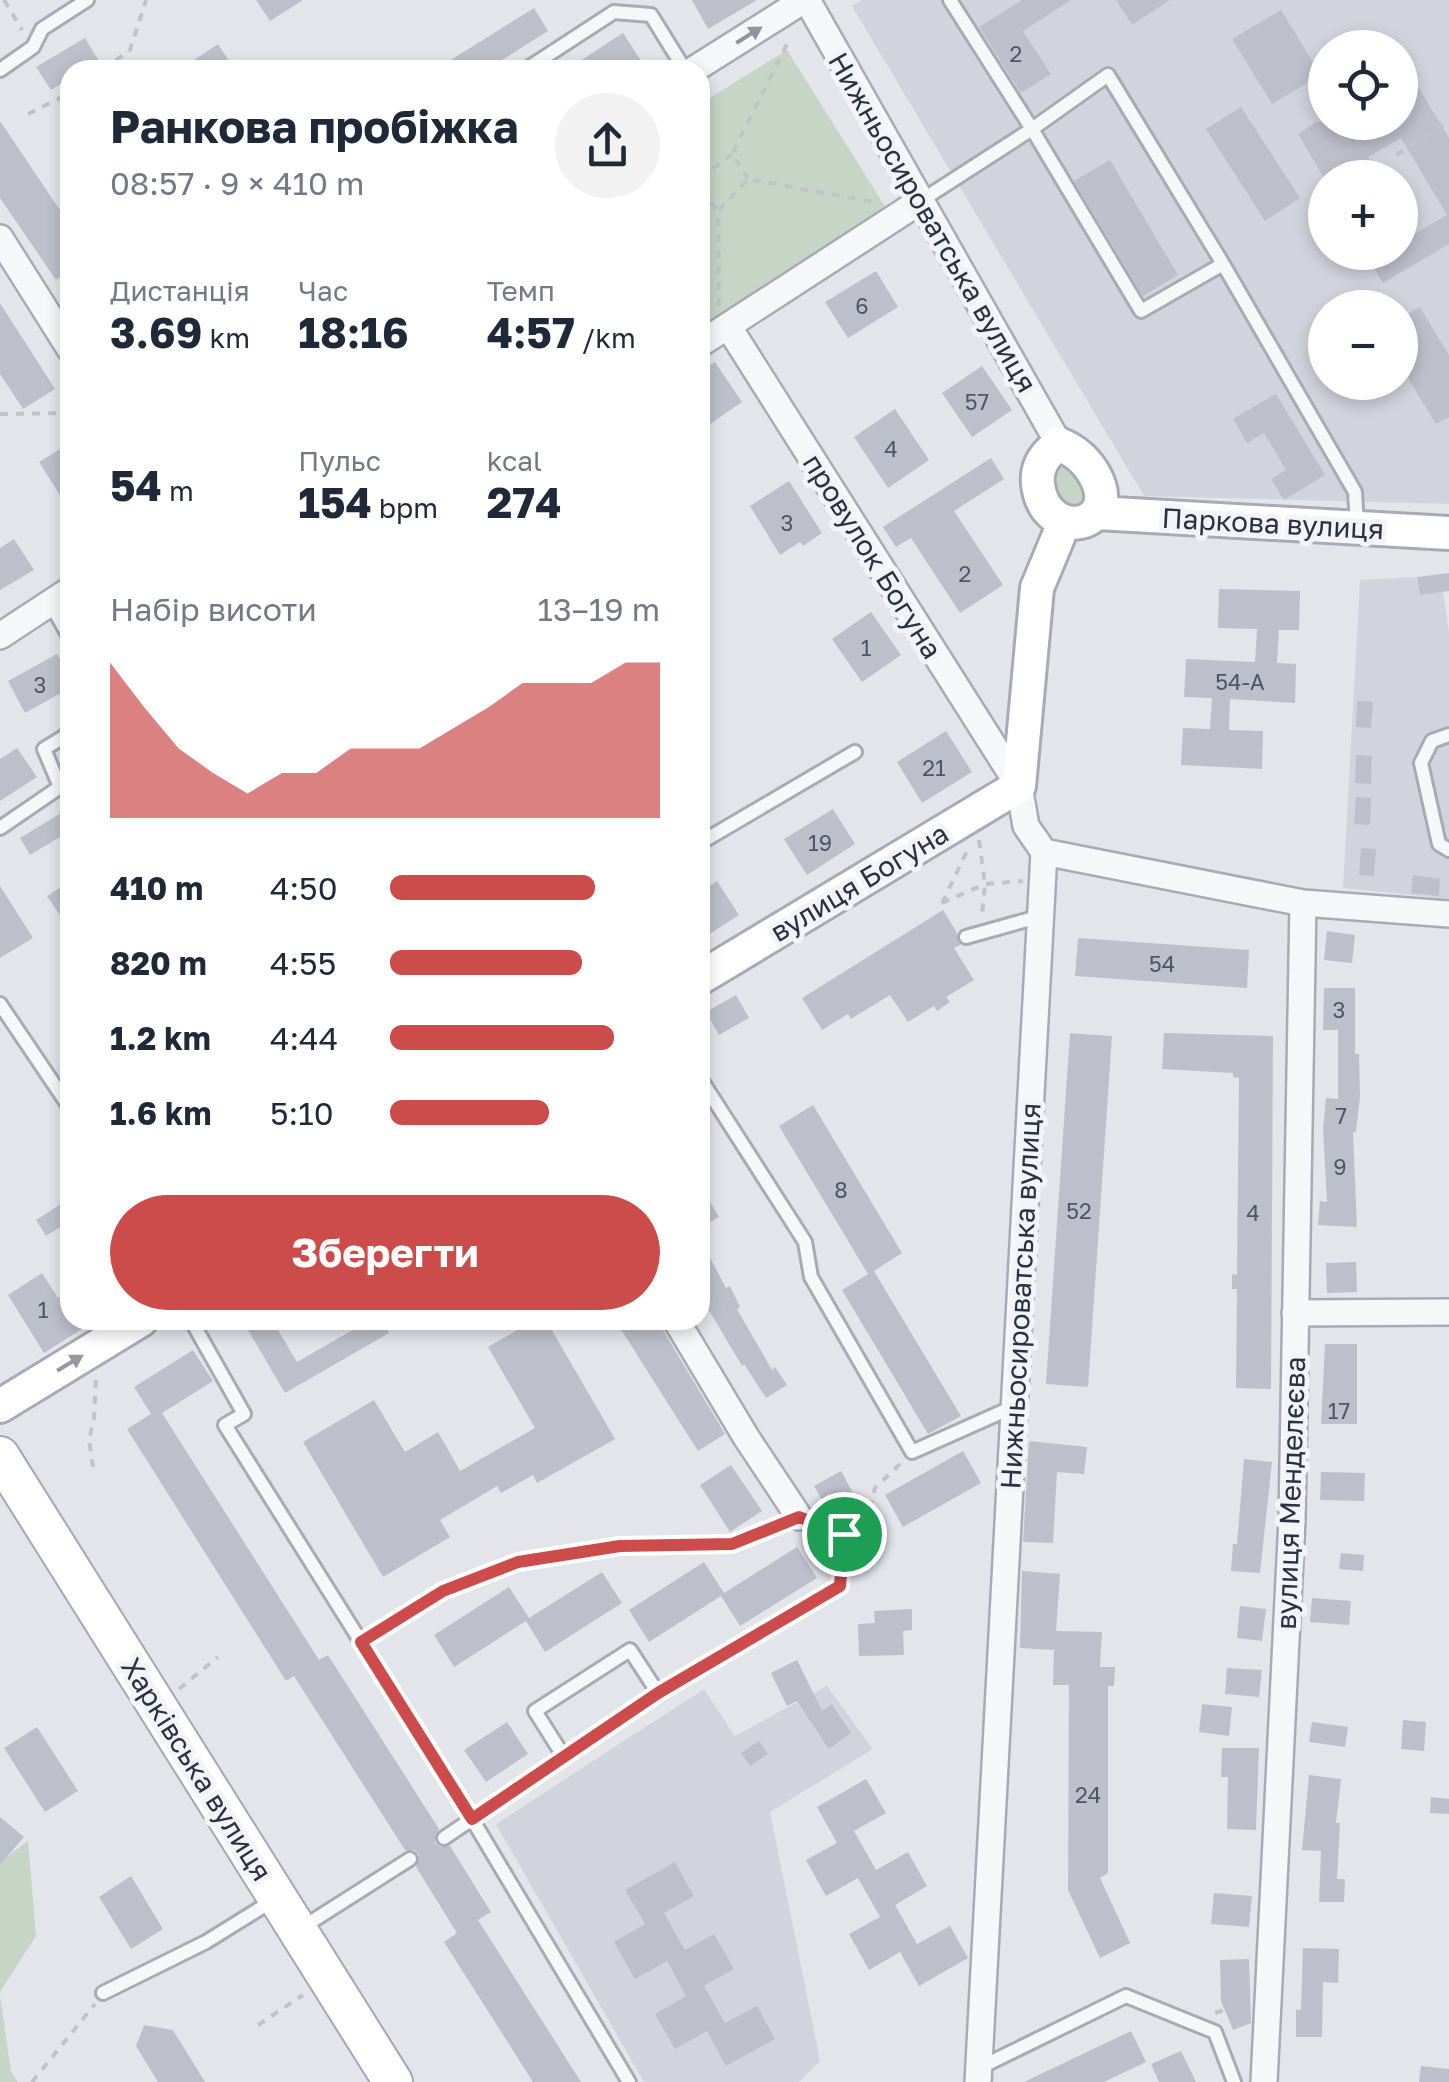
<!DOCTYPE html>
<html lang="uk">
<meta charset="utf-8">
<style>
body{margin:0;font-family:"Golos Text",sans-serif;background:#f2f2f3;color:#1f2937;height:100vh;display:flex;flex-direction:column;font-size:38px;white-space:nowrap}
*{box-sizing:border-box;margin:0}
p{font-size:32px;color:#747a83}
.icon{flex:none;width:55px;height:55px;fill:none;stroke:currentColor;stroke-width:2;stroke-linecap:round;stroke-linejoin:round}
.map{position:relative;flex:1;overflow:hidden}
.details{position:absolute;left:60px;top:60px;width:650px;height:1270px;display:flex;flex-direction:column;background:#fff;border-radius:30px;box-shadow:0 5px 15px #0003}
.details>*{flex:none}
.buttons{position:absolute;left:1308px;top:30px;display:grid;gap:20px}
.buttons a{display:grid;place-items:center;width:110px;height:110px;border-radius:50%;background:#fff;box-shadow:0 5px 15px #0003;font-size:50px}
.pin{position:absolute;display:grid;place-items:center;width:85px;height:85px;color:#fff;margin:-42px;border:5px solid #fff;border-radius:50%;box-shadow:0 2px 10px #0007}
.round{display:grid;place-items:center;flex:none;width:105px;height:105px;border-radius:52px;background:#f2f2f3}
.head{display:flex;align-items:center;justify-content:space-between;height:170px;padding:0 50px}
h1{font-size:45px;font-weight:700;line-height:75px}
.metrics{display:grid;grid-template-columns:repeat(3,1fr);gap:15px;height:170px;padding:10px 50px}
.metrics div{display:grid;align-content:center}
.metrics b{font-size:42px;font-weight:700}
.metrics small{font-size:28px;font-weight:400}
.metrics p{font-size:28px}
.chart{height:280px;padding:20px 50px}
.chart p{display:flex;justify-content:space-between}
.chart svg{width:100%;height:180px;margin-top:10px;fill:#cc4c4c;opacity:.7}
.primary-button{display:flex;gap:20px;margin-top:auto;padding:20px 50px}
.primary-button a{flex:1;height:115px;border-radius:60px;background:#cc4c4c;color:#fff;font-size:40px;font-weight:700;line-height:115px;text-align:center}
ul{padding:0 50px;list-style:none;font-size:32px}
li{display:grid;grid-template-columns:160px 120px 1fr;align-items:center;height:75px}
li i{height:25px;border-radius:12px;background:#cc4c4c}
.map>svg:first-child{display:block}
.built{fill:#d1d4dd;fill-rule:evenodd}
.green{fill:#c6d5c5}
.building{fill:#bdc0cb}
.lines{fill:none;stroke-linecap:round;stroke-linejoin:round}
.lane-casing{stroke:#a8abb5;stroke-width:18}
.street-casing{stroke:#a8abb5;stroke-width:30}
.secondary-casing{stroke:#a8abb5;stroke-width:38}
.primary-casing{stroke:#a3a8b7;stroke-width:42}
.path{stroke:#c1c3ca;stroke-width:4;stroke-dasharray:8 8;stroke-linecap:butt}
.lane{stroke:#f6f7f9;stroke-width:12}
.street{stroke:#f6f7f9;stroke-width:25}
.secondary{stroke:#fff;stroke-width:32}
.primary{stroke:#fff;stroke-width:38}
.oneway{fill:#90949e}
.oneway2{fill:#9598a1}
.route-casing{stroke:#fff;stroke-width:20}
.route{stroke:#cc4c4c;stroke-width:12}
.labels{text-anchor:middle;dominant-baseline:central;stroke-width:10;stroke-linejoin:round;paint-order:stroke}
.number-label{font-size:22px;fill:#505465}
.street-label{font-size:28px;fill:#2b3043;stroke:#f3f4f8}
</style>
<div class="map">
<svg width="1449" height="2082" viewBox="0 0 1449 2082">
<rect width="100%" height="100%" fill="#e3e5eb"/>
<path class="built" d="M862 0H1449V504L1144 496 852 6ZM1325 48H1400V122H1325ZM1325 178H1400V252H1325ZM1325 308H1400V382H1325Z
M1417 577 1420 595 1443 592 1449 633V899L1343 888 1360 580Z
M827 1686 873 1749 770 1812 820 2061 799 2082H644L496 1824 704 1689 735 1736Z"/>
<path class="green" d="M787 50 891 216 700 334V104Z
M1059 461H1069L1086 492 1082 503C1070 507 1062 506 1054 496Z
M28 1841 36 1936 0 1992V1862Z
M0 1995 11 2072 18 2082H0Z"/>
<path class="building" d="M256 0H303L270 21Z
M692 0H757L708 29Z
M1022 0H1071L1023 31 1051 74 1021 93 979 27Z
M1116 0H1170L1132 25Z
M534 8 548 31 486 70H435Z
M1281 10 1321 75 1272 104 1232 39Z
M623 33 647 70H566Z
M85 38 99 61 84 70H70V78L51 90 36 67Z
M218 44 235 70H179Z
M1400 56 1449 138V244L1383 283 1365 252H1400V210L1414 234 1447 215 1401 138 1368 157 1380 178H1324L1298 134 1316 122H1400Z
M1241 107 1300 198 1265 221 1206 129Z
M0 121 70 225V270L56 280 0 198Z
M1110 160 1178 275 1143 296 1074 181Z
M876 271 898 307 848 338 825 302Z
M0 303 55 389 23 409 0 374Z
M1420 307 1449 355V417L1436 424 1400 365V319Z
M715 362 742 402 700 431V372Z
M982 366 1012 410 972 437 942 393Z
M1276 394 1325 475 1284 500 1271 479 1286 470 1264 433 1247 443 1233 419Z
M895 409 929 460 888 488 854 437Z
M70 443V511L39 462Z
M991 458 1004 479 954 511 1003 585 960 613 911 538 896 547 883 527Z
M789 481 822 533 803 546 800 542 780 555 750 506Z
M14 539 34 570 0 590V548Z
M1449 573V591L1420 595 1417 577Z
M1219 589 1300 591 1299 630H1279L1277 663 1296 664 1295 703 1230 699 1229 730 1263 731 1262 769 1181 765 1183 728 1210 729 1212 698 1184 697 1186 659 1255 662 1257 629 1218 628Z
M871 612 901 655 862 682 832 639Z
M57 654 70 676V688L25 713 8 681Z
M1357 701 1373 702 1371 728 1356 727Z
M946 731 972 772 922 803 897 762Z
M17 748 37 777 0 801V759Z
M1356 755 1372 756 1371 784 1355 783Z
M1356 797 1371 798 1370 825 1354 824Z
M833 809 855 844 807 875 784 839Z
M61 813 70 831 30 855 20 838Z
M1361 848 1376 849 1374 876 1359 875Z
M1413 875 1440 879 1439 896 1411 893Z
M70 881V930L47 896Z
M717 881 739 915 700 940V892Z
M0 886 33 938 0 958Z
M943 910 957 933 960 945 954 948 974 980 946 997 950 1002 937 1011 934 1006 908 1022 890 995 851 1019 848 1014 822 1030 802 998Z
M1327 931 1355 935 1352 963 1324 960Z
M1078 938 1249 950 1247 988 1075 976Z
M1324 988H1355V1054H1359L1360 1097 1356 1132H1353L1357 1227 1318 1225 1320 1201 1327 1202 1323 1129 1326 1098 1338 1099V1030H1323Z
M736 995 749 1018 719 1035 706 1012Z
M1070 1033 1112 1036 1088 1387 1046 1384Z
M1164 1033 1273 1036 1271 1389 1236 1388 1237 1289H1232V1274L1237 1275 1239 1078 1233 1077V1073L1162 1069Z
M813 1105 902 1253 874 1271 961 1416 928 1434 842 1290 868 1274 779 1126Z
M700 1185 719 1217 700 1228Z
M70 1198V1221L46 1236 36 1220Z
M700 1239 726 1288 730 1286 740 1307 737 1309 772 1370 775 1367 787 1385 766 1398 744 1364 742 1366 700 1295Z
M1356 1262 1357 1292 1327 1293 1326 1263Z
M42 1273 58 1298 70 1290V1320H96L44 1353 8 1295Z
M242 1320H272L297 1362 370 1320H382L389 1333 285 1393Z
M535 1320H546L615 1439 537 1483 533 1475 501 1493 497 1486 440 1520 450 1537 383 1577 303 1442 374 1400 405 1452 438 1432 460 1471 535 1428 488 1347Z
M615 1320H657L725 1434 698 1451Z
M1325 1344H1357V1424H1321Z
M193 1350 213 1381 162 1413 319 1660 328 1655 439 1829 435 1835V1843L441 1847 450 1846 491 1912 478 1920 581 2082H533L444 1942 457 1933 416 1867 419 1855 414 1850H405L294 1676 286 1681 127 1429 151 1414 134 1387Z
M1029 1441 1087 1447 1084 1474 1057 1472 1053 1543 1023 1542Z
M963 1451 981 1483 903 1527 885 1495Z
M1244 1459 1272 1462 1260 1573 1231 1571 1233 1544H1237Z
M731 1465 762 1511 730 1532 700 1485Z
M841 1471 858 1502 832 1517 814 1486Z
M1321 1472 1365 1473 1364 1501 1320 1500Z
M797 1547 817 1578 740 1626 721 1596 649 1642 629 1610 704 1562 724 1593Z
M1341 1553 1364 1555 1363 1571 1339 1569Z
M1022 1571 1060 1574 1056 1631 1102 1632 1100 1667H1115L1114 1686H1108V1873L1100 1878 1130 1943 1100 1958 1068 1890 1069 1685H1053L1054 1650 1020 1648Z
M602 1572 622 1603 545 1652 526 1621 454 1667 434 1635 509 1587 529 1618Z
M1312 1598 1351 1601 1349 1625 1310 1622Z
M1240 1606 1266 1609 1262 1641 1237 1638Z
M912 1609V1630L903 1631 904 1655 859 1656 858 1624 875 1623 874 1611Z
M797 1660 822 1711 832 1704 851 1733 829 1749 797 1701 787 1706 771 1673Z
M1227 1668 1262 1670 1259 1697 1225 1694Z
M1202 1704 1232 1707 1229 1736 1199 1732Z
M1403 1720 1426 1722 1424 1751 1401 1749Z
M507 1722 528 1754 486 1782 464 1750Z
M1312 1722 1348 1727 1345 1747 1309 1742Z
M37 1727 78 1791 45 1812 4 1748Z
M759 1741 768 1754 750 1766 741 1753Z
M1222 1748H1259L1256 1830 1227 1829 1228 1777H1221Z
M1309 1775 1341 1779 1336 1823H1340L1337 1879H1345L1344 1902H1319L1321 1851 1302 1850Z
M866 1779 886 1813 854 1831 876 1870 908 1852 927 1886 895 1905 917 1944 950 1926 968 1958 919 1986 900 1952 869 1970 849 1934 880 1917 858 1878 826 1896 806 1860 837 1843 817 1807Z
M1431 1797 1449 1799V1814L1430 1813Z
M0 1817 24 1837 0 1865Z
M675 1862 694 1896 664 1913 685 1950 714 1934 734 1969 704 1986 725 2023 757 2006 775 2039 726 2066 707 2031 675 2049 655 2014 686 1996 667 1961 635 1979 614 1942 645 1924 625 1890Z
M131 1876 163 1929 131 1949 99 1897Z
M1214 1893 1252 1896 1249 1927 1211 1924Z
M1303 1948 1339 1949 1338 1983 1323 1982 1322 2037H1296V2010H1301Z
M1249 1959 1251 2023 1233 2030 1221 2001 1220 1960Z
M144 2025 173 2030 205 2082H158L136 2046Z
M1131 2031 1146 2062 1104 2082H1024Z
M1181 2051 1196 2082H1159L1151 2064Z
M1421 2066 1449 2069V2082H1419Z"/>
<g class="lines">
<g class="lane-casing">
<path id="lane" d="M950 0 1032 129 1108 75 1223 264
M0 70 33 47 42 29 87 0
M525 70 614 12 651 15 685 70
M922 200 1032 129 1141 311 1223 264 1355 492 1357 525
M50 603 70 638
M1449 735 1432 741 1421 763 1439 844 1449 850
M0 828 60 787 44 749 70 733
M700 843 855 752
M966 937 1041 916
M0 1004 70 1108
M700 1078 805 1242 811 1277 912 1452 1013 1407
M191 1320 244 1414 225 1425 472 1819 629 2082
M361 1642 443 1591 518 1562 620 1546 732 1544 799 1517
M444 1838 658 1693 630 1650 535 1711 564 1757
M303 1927 410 1859
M103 1993 206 1942 272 1901
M979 2068 1126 1996 1215 2032 1234 2082"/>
</g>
<g class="street-casing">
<path id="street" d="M807 0 1059 444
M693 70 804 0
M0 238 70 349
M728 326 1019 786 1026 826 1044 852 978 2082
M700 344 922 200
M0 636 70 590
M1044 852 1303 903 1449 914
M1295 1313 1449 1312
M676 1320 746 1437 799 1517
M1264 2082 1292 1519 1303 903"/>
</g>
<g class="secondary-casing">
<path id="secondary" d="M1059 444C1075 451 1085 459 1094 474 1125 528 1045 545 1038 484 1036 466 1045 454 1059 444Z
M1097 513 1449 533
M700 978 1019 786 1037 588 1064 523
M0 1406 141 1320"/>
</g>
<g class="primary-casing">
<path id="primary" d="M0 1456 393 2082"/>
</g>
<path class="path" d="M4 0 22 30
M103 70 130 50 146 0
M28 114 70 93
M1396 155 1449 121
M700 178 732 154
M748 179 732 154 790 38
M700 190 718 211
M719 306 718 211 748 179 878 203
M0 414 70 413
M979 840 985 884 982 915
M942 903 968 849
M942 903 985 884 1023 881
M93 1467 89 1440 94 1419 96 1378
M820 1525 843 1534 868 1518 875 1488 901 1463
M841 1584 843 1534
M670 1685 841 1585 811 1536
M179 1689 218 1657
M1215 2013 1244 2004
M258 2025 303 1995
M32 2082 95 2004"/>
<use href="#lane" class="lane"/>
<use href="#street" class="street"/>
<use href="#secondary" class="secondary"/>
<use href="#primary" class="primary"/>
</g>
<defs><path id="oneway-solid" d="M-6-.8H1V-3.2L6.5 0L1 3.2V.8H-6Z" transform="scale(2.5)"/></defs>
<use class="oneway" href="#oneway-solid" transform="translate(749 35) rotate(-32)"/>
<use class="oneway2" href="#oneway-solid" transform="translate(70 1363) rotate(-31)"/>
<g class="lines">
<g class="route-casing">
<path id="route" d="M799 1517 844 1534 840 1586 658 1693 472 1819 361 1642 443 1591 518 1562 620 1546 732 1544Z"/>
</g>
<use href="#route" class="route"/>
</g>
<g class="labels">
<g class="number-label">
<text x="1016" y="53">2</text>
<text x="862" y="305">6</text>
<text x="977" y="401">57</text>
<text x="891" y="448">4</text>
<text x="787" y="522">3</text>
<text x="965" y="573">2</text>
<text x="866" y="647">1</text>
<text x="1240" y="681">54-А</text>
<text x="40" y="684">3</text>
<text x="934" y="767">21</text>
<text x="820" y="842">19</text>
<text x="1162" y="963">54</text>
<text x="1339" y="1009">3</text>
<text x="1341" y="1115">7</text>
<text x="1340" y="1166">9</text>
<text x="841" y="1189">8</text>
<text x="1079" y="1210">52</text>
<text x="1253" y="1212">4</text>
<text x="43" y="1309">1</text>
<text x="1339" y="1410">17</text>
<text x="1088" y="1794">24</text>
</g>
<g class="street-label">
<text transform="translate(933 222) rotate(60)">Нижньосироватська вулиця</text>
<text transform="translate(1273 523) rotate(3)">Паркова вулиця</text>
<text transform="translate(873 556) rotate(58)">провулок Богуна</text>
<text transform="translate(859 882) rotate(-31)">вулиця Богуна</text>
<text transform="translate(1020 1296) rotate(-87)">Нижньосироватська вулиця</text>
<text transform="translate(1290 1493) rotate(-88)">вулиця Менделєєва</text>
<text transform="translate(197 1769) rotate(58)">Харківська вулиця</text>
</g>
</g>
</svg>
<div class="buttons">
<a><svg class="icon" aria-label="locate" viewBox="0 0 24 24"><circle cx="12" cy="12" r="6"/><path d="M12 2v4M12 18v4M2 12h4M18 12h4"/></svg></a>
<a>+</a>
<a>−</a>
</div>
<div class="pin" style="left:844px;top:1534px;background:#1e9e55"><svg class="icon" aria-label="arrive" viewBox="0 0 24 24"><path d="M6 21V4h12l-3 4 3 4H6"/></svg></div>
<section class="details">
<div class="head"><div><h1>Ранкова пробіжка</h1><p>08:57 · 9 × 410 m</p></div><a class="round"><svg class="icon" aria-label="share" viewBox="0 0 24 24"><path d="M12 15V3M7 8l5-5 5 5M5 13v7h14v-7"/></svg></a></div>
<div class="metrics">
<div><p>Дистанція</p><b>3.69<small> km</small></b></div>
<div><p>Час</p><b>18:16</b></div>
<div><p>Темп</p><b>4:57<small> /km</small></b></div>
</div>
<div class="metrics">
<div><b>54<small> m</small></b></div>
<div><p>Пульс</p><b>154<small> bpm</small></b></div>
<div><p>kcal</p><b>274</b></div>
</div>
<div class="chart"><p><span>Набір висоти</span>13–19 m</p>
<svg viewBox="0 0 160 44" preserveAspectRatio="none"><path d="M0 44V6L10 17L20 27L30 33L40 38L50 33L60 33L70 27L80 27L90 27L100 22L110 17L120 11L130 11L140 11L150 6L160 6V44z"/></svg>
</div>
<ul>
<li><b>410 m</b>4:50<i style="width:76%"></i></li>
<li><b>820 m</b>4:55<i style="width:71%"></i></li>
<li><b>1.2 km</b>4:44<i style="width:83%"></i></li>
<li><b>1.6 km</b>5:10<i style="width:59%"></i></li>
</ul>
<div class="primary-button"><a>Зберегти</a></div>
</section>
</div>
